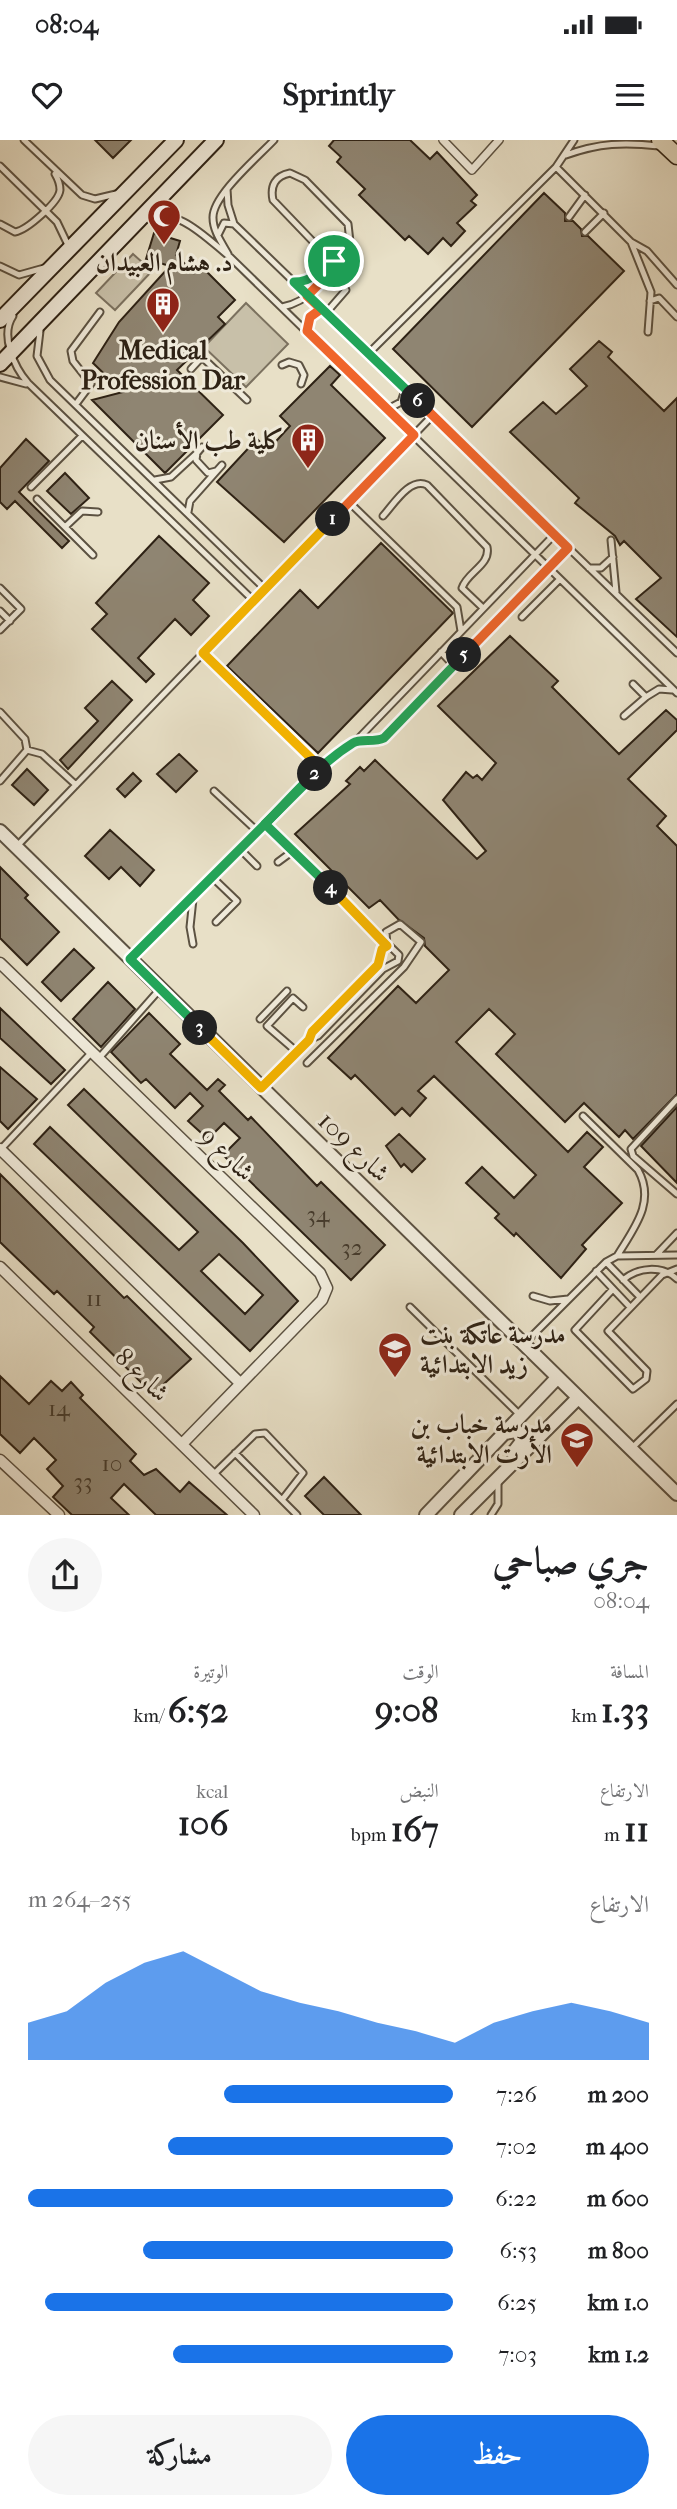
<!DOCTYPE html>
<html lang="ar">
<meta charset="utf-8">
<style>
body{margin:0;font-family:"IM FELL French Canon",Amiri,serif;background:#f6f6f6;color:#202124;direction:rtl;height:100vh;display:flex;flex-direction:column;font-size:26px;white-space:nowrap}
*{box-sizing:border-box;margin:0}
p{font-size:23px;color:#757577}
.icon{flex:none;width:38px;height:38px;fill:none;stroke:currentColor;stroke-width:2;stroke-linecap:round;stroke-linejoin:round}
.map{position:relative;height:1375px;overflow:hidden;direction:ltr}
.panel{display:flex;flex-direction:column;background:#fff;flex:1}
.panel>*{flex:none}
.pin{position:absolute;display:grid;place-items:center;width:60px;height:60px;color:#fff;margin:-30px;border:4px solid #fff;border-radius:50%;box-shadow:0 2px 7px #0007}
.km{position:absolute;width:35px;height:35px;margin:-18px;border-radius:50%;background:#222;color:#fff;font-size:19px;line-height:35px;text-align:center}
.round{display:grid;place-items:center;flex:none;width:74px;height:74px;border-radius:37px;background:#f6f6f6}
.head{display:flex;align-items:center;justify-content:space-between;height:119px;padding:0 28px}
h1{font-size:38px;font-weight:700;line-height:52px}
.figures{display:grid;grid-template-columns:repeat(3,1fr);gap:10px;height:119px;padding:7px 28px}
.figures div{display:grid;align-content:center}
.figures b{font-size:35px;font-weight:700}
.figures small{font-size:19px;font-weight:400}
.figures p{font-size:19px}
.chart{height:196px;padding:14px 28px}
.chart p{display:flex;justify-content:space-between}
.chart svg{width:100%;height:126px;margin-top:7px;fill:#1a73e8;opacity:.7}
.cta{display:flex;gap:14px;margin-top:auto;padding:14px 28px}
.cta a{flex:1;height:80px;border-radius:42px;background:#1a73e8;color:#fff;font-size:28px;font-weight:700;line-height:80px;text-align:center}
.cta a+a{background:#f6f6f6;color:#202124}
ul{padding:0 28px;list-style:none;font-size:23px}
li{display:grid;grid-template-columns:112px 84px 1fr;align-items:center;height:52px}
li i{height:18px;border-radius:9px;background:#1a73e8}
.status{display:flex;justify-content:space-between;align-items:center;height:49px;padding:0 35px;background:#fff;direction:ltr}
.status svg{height:19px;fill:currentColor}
header{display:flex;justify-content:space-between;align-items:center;height:91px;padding:0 28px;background:#fff;font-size:32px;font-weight:700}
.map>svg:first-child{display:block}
.green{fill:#c8c0a9;stroke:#7b715f;stroke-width:2}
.building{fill:#8f8572;stroke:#2e2215;stroke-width:2;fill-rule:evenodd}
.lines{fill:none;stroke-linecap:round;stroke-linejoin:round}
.service-casing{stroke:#5c5242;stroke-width:9}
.pedestrian-casing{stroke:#5c5242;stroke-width:10}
.minor-casing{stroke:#5c5242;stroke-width:13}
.tertiary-casing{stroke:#5c5242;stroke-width:16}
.secondary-casing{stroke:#2e2215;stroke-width:18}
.trunk-casing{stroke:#2e2215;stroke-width:19}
.service{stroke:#f0ebdb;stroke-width:5}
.pedestrian{stroke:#f0ebdb;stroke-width:7}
.minor{stroke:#f0ebdb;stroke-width:10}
.tertiary{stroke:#f0ebdb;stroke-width:12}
.secondary{stroke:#f0ebdb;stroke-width:14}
.trunk{stroke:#e8e0c7;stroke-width:16}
.split-1-casing{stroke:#fff;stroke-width:14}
.split-2-casing{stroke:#fff;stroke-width:14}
.split-3-casing{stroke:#fff;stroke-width:14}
.split-4-casing{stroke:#fff;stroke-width:14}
.split-5-casing{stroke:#fff;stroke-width:14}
.split-6-casing{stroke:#fff;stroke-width:14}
.split-7-casing{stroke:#fff;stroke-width:14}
.split-1{stroke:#f0652b;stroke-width:9}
.split-2{stroke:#f5b400;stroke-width:9}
.split-3{stroke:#22a559;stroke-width:9}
.split-4{stroke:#f5b400;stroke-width:9}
.split-5{stroke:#22a559;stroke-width:9}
.split-6{stroke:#f0652b;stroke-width:9}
.split-7{stroke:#22a559;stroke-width:9}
.labels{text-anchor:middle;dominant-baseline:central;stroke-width:6;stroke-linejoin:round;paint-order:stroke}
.number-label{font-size:23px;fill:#463b2c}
.poi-label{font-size:26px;font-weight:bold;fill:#2e2215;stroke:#f0ebdb}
.street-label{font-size:26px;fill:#2e2215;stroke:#f0ebdb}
</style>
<div class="status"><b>08:04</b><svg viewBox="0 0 49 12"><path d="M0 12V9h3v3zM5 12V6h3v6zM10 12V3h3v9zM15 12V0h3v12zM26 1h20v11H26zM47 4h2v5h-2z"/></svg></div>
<header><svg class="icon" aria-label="menu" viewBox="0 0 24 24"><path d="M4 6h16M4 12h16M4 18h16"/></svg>Sprintly<svg class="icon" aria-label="heart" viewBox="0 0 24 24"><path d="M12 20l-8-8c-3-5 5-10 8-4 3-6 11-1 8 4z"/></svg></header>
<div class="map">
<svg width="677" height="1375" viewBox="0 0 677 1375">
<rect width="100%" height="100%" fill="#e8e0c7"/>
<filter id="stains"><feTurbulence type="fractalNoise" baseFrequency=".00286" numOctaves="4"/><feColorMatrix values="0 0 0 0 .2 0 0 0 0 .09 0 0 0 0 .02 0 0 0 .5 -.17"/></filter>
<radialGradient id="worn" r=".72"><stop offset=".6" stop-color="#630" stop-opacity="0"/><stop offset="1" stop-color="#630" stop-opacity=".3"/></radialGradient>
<path class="green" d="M133 114 152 131 115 170 96 153Z
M246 163 288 204 246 247 204 207Z"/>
<path class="building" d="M95 0H131L113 18Z
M334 0H410L430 19 437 12 477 55 471 61 476 65 457 83 465 91 451 106 443 98 428 114 409 96 405 100 359 55 365 49 337 22 341 17 329 6Z
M544 53 565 73V81H573L581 89 582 96H588L624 131 472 287 393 209Z
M154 93 180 101 176 115 194 133 201 126 235 160 218 177 225 184 177 230 223 275 165 333 92 260 123 252 93 223 119 182 170 126 146 119Z
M599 201 612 212 608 217 664 271 677 258V497L636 459 661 438 624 401 620 405 615 396 575 363 579 358 510 292 543 262 556 274 587 246 570 229Z
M330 226 340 235 331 245 385 298 284 402 217 342 257 299 268 310 290 286 280 276Z
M26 299 49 321 19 352 69 401 62 408 15 361 7 369 0 362V328Z
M65 333 89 358 71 374 47 351Z
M159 396 209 443 193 460 209 476 191 495 175 479 138 518 154 534 146 542 92 489 107 474 96 463Z
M381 403 453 473 318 613 227 526 300 450 318 468Z
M510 496 558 541 552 547 619 614 666 570 677 580V590L628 639 666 676 657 686 677 706V954L633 999 625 990 619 997 584 963 565 982 496 914 515 894 489 869 456 902 568 1012 587 992 603 1007 584 1027 622 1063 582 1105 586 1109 561 1138 516 1093 514 1096 495 1078 499 1074 466 1043 482 1027 514 1058 536 1035 434 936 418 951 426 958 410 976 402 968 395 975 355 935 351 939 328 918 398 846 416 863 449 830 425 806 424 798 398 779 380 760 369 768 295 694 350 644 346 641 360 627 364 631 375 620 477 719 486 711 443 660 466 632 473 638 477 635 482 640 496 623 438 566Z
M112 541 132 560 68 629 60 620 98 581 85 568Z
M179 614 197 631 176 652 157 634Z
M27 629 48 650 34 665 12 645Z
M133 633 141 641 125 657 117 649Z
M110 690 154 730 140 746 121 727 109 739 85 716Z
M0 727 28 755 25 758 59 792 27 825 0 798Z
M74 809 94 828 61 861 42 842Z
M108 842 135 869 101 907 73 879Z
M0 868 65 930 51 944 0 898Z
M149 873 180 904 170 914 207 950 218 939 225 945 219 951 248 980 251 977 317 1046 321 1042 385 1105 351 1140 223 1015 240 998 224 983 208 999 188 981 203 966 190 953 175 968 146 939 141 943 111 912Z
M0 927 37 959 8 989 0 981Z
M84 949 243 1103 298 1161 250 1211 34 1004 50 987 179 1110 198 1092 68 965ZM219 1114 263 1155 245 1174 201 1131Z
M677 967V1043L641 1006Z
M399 994 425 1019 412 1032 404 1024 401 1027 386 1006Z
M0 1034 124 1158 127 1156 191 1219 153 1254 90 1192 94 1187 57 1151 54 1154 0 1102Z
M0 1236 29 1264 51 1241 62 1251 71 1242 83 1255 80 1258 136 1314 130 1321 144 1335 156 1329 180 1352 189 1342 227 1375H156L124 1344 111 1358 129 1375H72L53 1357 63 1346 47 1329 56 1320 34 1298 20 1313 0 1294Z
M324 1337 361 1375H324L305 1356Z"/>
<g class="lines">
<g class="service-casing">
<path id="service" d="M24 0 82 55 95 59 116 54
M566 15C599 3 624 2 659 6
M0 26 57 82 68 105
M556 27 574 0
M290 33 305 40 348 84 350 102 342 111 332 115 320 109 273 60C270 46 275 36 290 33Z
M227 49 228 65 234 84 677 513
M569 77 585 55
M147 79C177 65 208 100 230 117L677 553
M0 84 15 92C27 90 59 62 60 50 60 44 58 39 55 34
M585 92 604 73
M218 95 224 83 234 84
M631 102 651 152 648 192
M228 114C222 103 213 91 213 78 212 56 258 17 274 0
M0 126 19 135 44 128
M294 142C312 142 323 131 327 113
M650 161 659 158 677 177
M282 167C309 162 327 139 337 114
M326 173 346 150
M13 176C0 195 14 227 28 243L254 461
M40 191 37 216 50 240 265 449
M307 191 310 177 321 169
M368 214 556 27 631 102 647 111 677 145
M282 225 289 222 299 225 304 235 301 244
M191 229 202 217 247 260
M0 237 26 244
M76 264 91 244 73 221 71 211 100 172
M386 270 401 262 405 250
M202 307 197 313 196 320 208 333 216 331
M155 340 171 337 197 313
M31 347 82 296
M37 359 93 415
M349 362 457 467 461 491
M188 372 190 361 222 325
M383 376C394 364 410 337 427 345L487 407C491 425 467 432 462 448L483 468
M65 387 82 371 98 372
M611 400 616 452
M589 428H601L613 417
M0 448 21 469 0 490
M0 471 10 481
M522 477 560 439
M441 512 454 526
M203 513 321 628
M633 544 646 557 659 549 672 550
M0 572 25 599 27 610 0 641
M624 576 646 557
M356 601H375L388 595 568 408
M27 610 42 614 76 645
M214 651 258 692
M17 706 433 275
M240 709 257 726
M278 722 293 711
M212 737 237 761 216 782
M193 804 190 787 193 759
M131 818 321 628 356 601 554 395
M260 879 287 851
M297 912 267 886 293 858 303 867
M99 918 160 849
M307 923 404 827 421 802 400 784 386 792 387 806 382 809 378 826 312 892 309 900
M263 945 309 900 318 896 383 829 398 821 399 815 265 684
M677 959 631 1009 633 1016 677 1054
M583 976 638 1030C656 1062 634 1088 617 1116
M1 1009 92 912
M656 1115 677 1093
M606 1122 640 1157
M596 1131 630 1167
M623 1140C638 1127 662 1125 677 1139
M613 1149 575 1190 633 1249 646 1239 647 1231 608 1191 662 1135 677 1129
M533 1156 550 1161 568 1159
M410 1167 520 1275
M524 1204 606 1122 617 1116 677 1115
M632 1308 677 1264
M235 1313 297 1375
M213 1335 255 1294 265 1293 303 1333 282 1360
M491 1375 498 1364V1342"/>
</g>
<g class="pedestrian-casing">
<path id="pedestrian" d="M443 0 472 30 499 0"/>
</g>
<g class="minor-casing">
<path id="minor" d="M0 823 320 1133 327 1148 322 1160 183 1303
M0 1009 239 1242
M0 1127 254 1375
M0 1320 59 1375"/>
</g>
<g class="tertiary-casing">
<path id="tertiary" d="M0 691 677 1354
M505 1293 516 1291 521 1294 523 1300 513 1313
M426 1375 557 1238
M461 1375 578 1258"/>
</g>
<g class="secondary-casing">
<path id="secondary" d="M0 180 176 0
M0 224 216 0"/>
</g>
<g class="trunk-casing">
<path id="trunk" d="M660 0 677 16"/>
</g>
<use href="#service" class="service"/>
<use href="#pedestrian" class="pedestrian"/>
<use href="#minor" class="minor"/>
<use href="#tertiary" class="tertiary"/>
<use href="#secondary" class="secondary"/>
<use href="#trunk" class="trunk"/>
</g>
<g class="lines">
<g class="split-1-casing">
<path id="split-1" d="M333 379 414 295 307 191 310 177 321 169 307 156 325 138 334 121"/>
</g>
<g class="split-2-casing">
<path id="split-2" d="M315 634 321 628 203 513 333 379"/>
</g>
<g class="split-3-casing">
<path id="split-3" d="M200 888 130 819 315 634"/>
</g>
<g class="split-4-casing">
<path id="split-4" d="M200 888 261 948 309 900 312 892 378 825 382 809 387 806 331 748"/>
</g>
<g class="split-5-casing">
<path id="split-5" d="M331 748 265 684C292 657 319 624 353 603 361 598 374 603 384 598L464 515"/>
</g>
<g class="split-6-casing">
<path id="split-6" d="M418 261 568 408 464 515"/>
</g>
<g class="split-7-casing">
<path id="split-7" d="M334 121 337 114 327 113C323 131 312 142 294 142L418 261"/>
</g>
<use href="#split-1" class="split-1"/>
<use href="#split-2" class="split-2"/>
<use href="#split-3" class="split-3"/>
<use href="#split-4" class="split-4"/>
<use href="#split-5" class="split-5"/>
<use href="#split-6" class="split-6"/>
<use href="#split-7" class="split-7"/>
</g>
<defs>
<g id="mosque-pin" transform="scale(1.75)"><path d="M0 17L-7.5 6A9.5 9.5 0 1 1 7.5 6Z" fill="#8f2418" stroke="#f0ebdb"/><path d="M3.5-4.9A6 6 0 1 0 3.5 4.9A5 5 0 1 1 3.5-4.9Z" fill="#fff"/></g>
<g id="building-pin" transform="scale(1.75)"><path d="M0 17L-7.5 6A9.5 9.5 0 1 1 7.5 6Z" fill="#8f2418" stroke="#f0ebdb"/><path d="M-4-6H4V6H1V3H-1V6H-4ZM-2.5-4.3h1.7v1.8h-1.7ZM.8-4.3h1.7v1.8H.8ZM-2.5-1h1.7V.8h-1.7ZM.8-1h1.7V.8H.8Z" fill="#fff"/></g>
<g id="school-pin" transform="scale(1.75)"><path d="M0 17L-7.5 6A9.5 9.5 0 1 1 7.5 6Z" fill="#8f2418" stroke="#f0ebdb"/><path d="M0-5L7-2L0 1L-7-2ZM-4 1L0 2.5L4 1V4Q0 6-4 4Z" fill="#fff"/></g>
</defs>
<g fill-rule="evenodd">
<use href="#mosque-pin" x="164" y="76"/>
<use href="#building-pin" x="163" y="164"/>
<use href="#building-pin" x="308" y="300"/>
<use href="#school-pin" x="395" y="1209"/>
<use href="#school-pin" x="577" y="1299"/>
</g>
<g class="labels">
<g class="number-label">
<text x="318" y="1074">34</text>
<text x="352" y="1107">32</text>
<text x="94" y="1158">11</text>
<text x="59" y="1268">14</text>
<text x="112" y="1323">10</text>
<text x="83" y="1341">33</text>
</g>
<g class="poi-label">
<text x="164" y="122">د. هشام العبيدان</text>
<text x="163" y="210">Medical<tspan x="163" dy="30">Profession Dar</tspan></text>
<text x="284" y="300" text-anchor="end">كلية طب الأسنان</text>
<text x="420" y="1194" text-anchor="start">مدرسة عاتكة بنت<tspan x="420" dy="30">زيد الابتدائية</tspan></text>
<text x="552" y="1284" text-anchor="end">مدرسة خباب بن<tspan x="552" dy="30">الأرت الابتدائية</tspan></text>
</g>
<g class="street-label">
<text transform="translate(354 1007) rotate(44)">شارع 109</text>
<text transform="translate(227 1014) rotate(44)">شارع 9</text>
<text transform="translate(142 1235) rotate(44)">شارع 8</text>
</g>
</g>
<rect width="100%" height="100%" filter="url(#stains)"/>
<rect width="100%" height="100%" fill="url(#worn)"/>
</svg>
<div class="pin" style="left:334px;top:121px;background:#1e9e55"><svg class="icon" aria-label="arrive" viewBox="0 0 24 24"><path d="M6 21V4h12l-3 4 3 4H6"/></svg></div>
<b class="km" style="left:333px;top:379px">1</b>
<b class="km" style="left:315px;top:634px">2</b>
<b class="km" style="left:200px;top:888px">3</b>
<b class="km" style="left:331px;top:748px">4</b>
<b class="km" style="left:464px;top:515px">5</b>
<b class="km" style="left:418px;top:261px">6</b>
</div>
<section class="panel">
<div class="head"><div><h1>جري صباحي</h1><p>08:04</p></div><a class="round"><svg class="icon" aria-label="share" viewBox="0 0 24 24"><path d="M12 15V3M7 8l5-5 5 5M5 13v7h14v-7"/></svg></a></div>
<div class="figures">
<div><p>المسافة</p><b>1.33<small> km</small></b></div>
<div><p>الوقت</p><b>9:08</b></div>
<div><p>الوتيرة</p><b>6:52<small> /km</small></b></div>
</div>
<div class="figures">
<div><p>الارتفاع</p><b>11<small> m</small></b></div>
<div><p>النبض</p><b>167<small> bpm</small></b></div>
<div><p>kcal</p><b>106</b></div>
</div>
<div class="chart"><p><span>الارتفاع</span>255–264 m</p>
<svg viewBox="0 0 160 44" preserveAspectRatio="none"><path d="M0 44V31L10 27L20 17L30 10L40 6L50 13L60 20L70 24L80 27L90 31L100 34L110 38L120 31L130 27L140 24L150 27L160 31V44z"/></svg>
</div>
<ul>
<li><b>200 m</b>7:26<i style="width:54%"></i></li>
<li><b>400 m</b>7:02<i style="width:67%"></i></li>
<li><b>600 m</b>6:22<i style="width:100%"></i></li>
<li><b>800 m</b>6:53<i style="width:73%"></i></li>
<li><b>1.0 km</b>6:25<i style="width:96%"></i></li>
<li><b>1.2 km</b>7:03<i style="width:66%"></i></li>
</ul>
<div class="cta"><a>حفظ</a><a>مشاركة</a></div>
</section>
